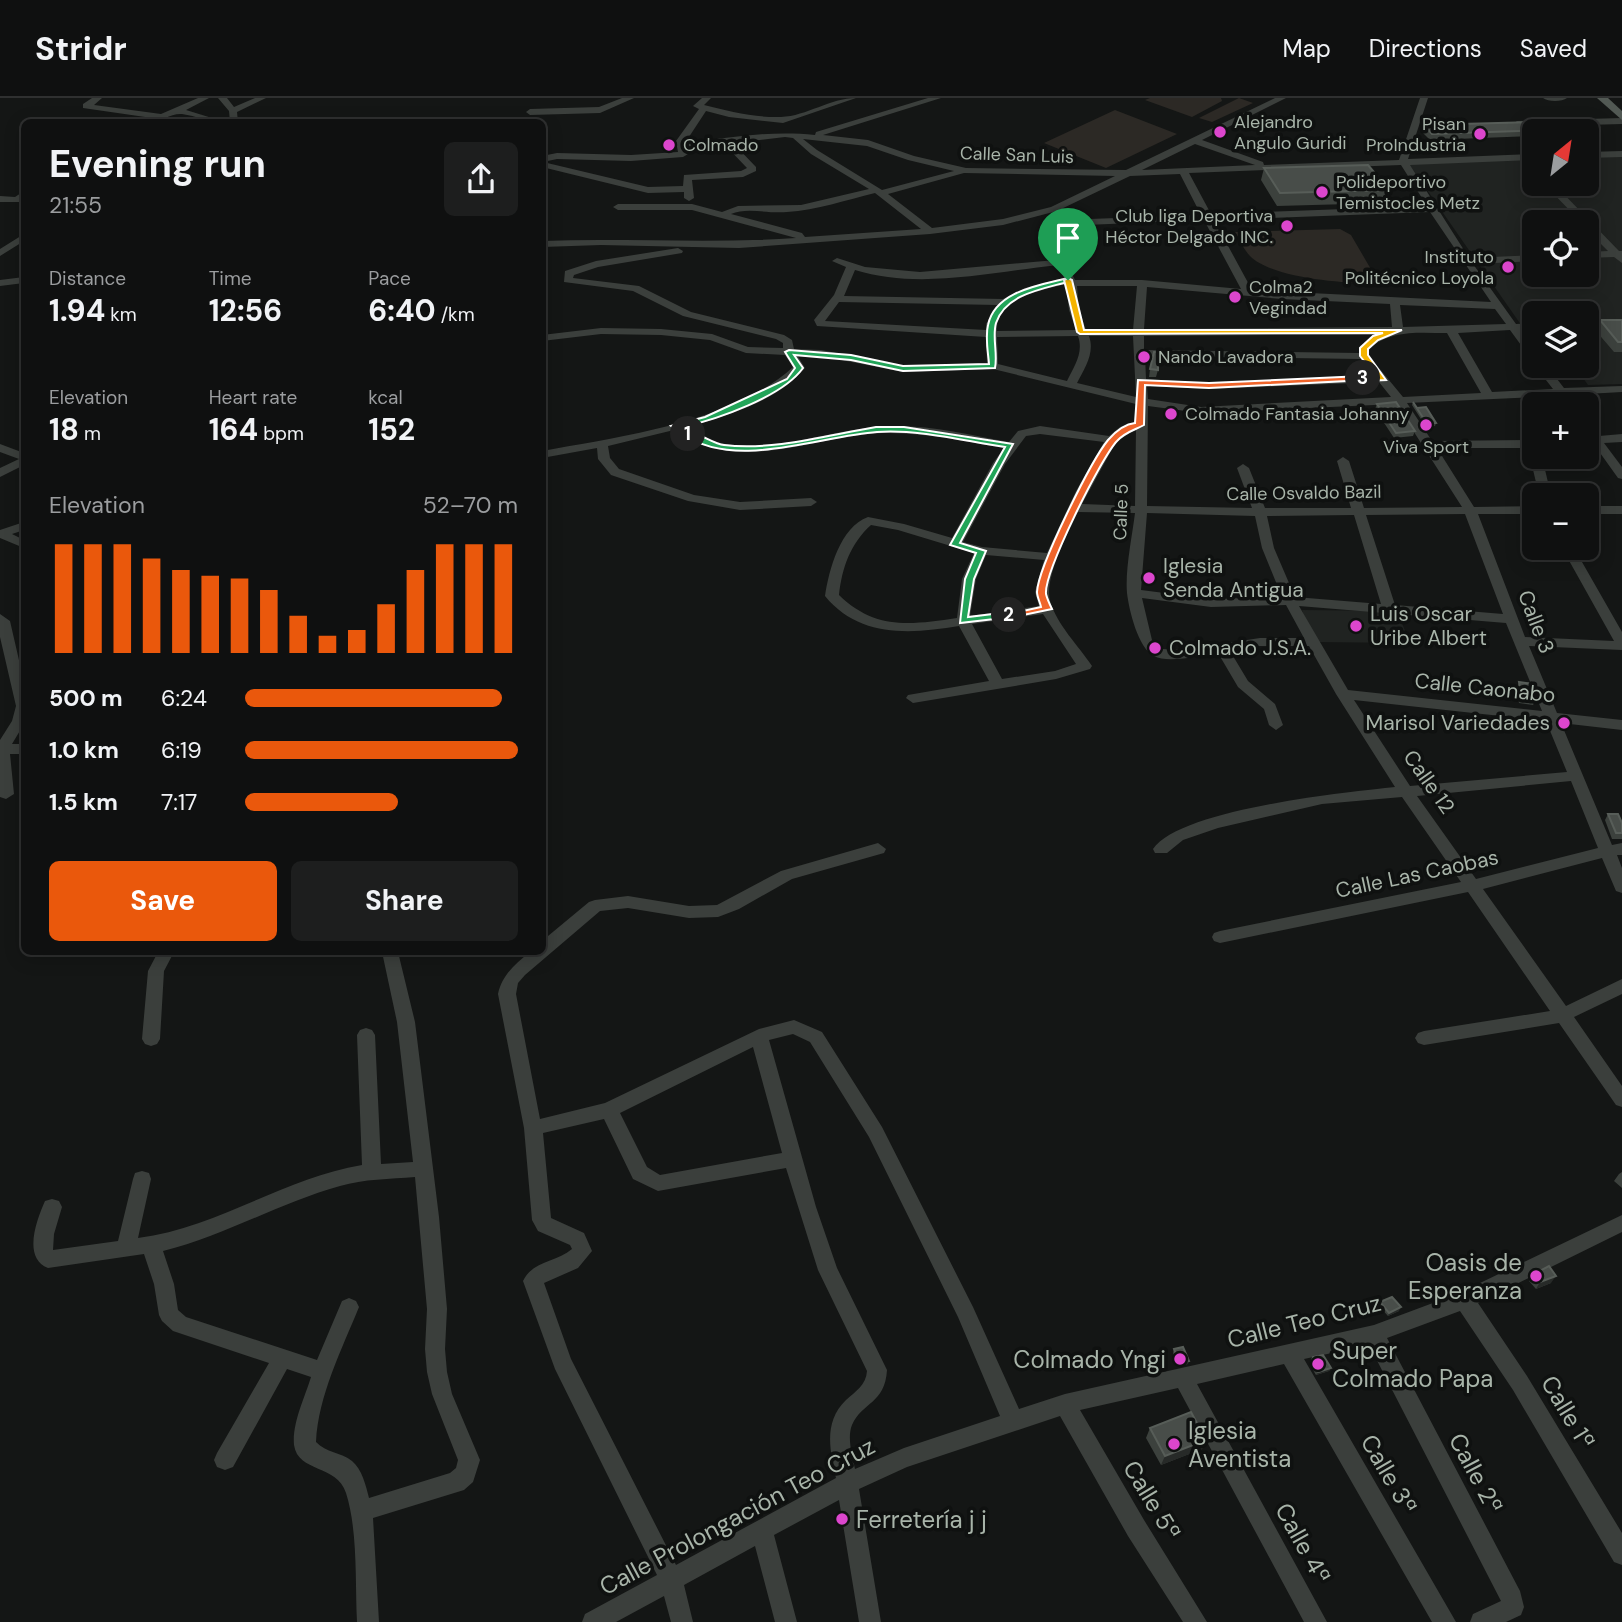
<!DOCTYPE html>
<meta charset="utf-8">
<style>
body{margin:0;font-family:"DM Sans",sans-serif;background:#1d1e1e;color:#f1f3f6;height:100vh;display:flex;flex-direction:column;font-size:26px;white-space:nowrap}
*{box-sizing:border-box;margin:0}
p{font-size:23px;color:#9b9d9f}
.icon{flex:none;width:38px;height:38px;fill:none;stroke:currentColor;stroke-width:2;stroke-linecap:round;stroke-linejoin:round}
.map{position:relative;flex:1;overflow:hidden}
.details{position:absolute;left:21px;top:21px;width:525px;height:836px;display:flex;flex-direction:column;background:#0f1010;border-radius:10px;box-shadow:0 4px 18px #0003,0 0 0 2px #2f3030}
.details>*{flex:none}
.needle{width:46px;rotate:30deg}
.fabs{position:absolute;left:1522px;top:21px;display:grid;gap:14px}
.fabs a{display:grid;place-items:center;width:77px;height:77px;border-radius:10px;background:#0f1010;box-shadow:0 4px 18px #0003,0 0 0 2px #2f3030;font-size:35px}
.pin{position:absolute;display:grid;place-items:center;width:60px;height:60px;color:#fff;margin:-72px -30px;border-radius:50% 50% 50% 0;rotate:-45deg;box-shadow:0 0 7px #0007}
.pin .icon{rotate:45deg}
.km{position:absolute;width:35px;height:35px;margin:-18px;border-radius:50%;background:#222;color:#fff;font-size:19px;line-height:35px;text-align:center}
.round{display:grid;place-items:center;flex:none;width:74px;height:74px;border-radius:10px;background:#1d1e1e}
.overview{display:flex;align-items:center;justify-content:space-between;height:119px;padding:0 28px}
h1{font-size:38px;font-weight:700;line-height:52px}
.stats{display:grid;grid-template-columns:repeat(3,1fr);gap:10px;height:119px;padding:7px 28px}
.stats div{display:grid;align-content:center}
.stats b{font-size:30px;font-weight:700}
.stats small{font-size:19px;font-weight:400}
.stats p{font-size:19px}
.chart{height:196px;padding:14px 28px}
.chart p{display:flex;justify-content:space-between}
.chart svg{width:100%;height:126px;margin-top:7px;stroke:#ea580c;stroke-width:6}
.cta{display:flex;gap:14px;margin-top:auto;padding:14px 28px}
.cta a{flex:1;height:80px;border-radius:10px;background:#ea580c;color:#fff;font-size:28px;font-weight:700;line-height:80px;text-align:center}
.cta a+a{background:#1d1e1e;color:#f1f3f6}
ul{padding:0 28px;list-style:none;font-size:23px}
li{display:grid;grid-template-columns:112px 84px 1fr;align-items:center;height:52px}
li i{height:18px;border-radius:9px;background:#ea580c}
header{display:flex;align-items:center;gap:42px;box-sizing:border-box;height:98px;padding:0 35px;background:#0f1010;border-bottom:2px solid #2f3030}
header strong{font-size:33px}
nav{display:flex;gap:38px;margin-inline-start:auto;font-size:24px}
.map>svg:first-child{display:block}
.built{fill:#202321;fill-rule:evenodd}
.green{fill:#2c2925}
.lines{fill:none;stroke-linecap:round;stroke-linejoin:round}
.minor{fill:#3b3f3c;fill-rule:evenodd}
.major{fill:#525954;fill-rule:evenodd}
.wall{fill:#3c413d}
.shaded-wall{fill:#272a28}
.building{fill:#484d49;stroke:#575d58;stroke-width:2}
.split-1{fill:#22a559;stroke:#fff;stroke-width:2}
.split-2{fill:#22a559;stroke:#fff;stroke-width:2}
.split-3{fill:#f0652b;stroke:#fff;stroke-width:2}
.split-4{fill:#f5b400;stroke:#fff;stroke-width:2}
.poi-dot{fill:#dc46cd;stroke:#0f1110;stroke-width:2.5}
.labels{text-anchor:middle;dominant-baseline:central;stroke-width:7;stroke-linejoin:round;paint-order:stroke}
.far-poi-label{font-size:18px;fill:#a8b4a9;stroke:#0f1110;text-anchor:start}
.far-street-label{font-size:18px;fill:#a8b4a9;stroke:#0f1110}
.poi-label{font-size:21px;fill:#a8b4a9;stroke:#0f1110;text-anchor:start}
.street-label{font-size:21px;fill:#a8b4a9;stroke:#0f1110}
.near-poi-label{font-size:24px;fill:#a8b4a9;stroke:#0f1110;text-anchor:start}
.near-street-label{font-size:24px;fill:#a8b4a9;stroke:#0f1110}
</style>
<header>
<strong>Stridr</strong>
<nav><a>Map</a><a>Directions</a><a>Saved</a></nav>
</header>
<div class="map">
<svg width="1622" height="1524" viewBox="0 0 1622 1524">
<rect width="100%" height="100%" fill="#141615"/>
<path class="built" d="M1622 58V286L1588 287 1583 280H1560L1551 268H1587V215H1535V247L1409 66 1535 61V86H1587V59ZM1535 124H1587V177H1535Z
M1302 512 1397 513 1410 545 1313 544Z"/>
<path class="green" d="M1150 0H1221L1222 3 1192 19 1145 2Z
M1239 0 1253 5 1212 24 1199 20Z
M1115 12 1177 36 1106 70 1044 45Z
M1340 131 1351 137 1379 185C1348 186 1273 181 1250 158 1244 152 1240 142 1235 134Z"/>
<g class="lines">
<path class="minor" d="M92 0H102L94 7 161 16 198 0H209L186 12 225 24C210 25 197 18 182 16 171 15 161 24 150 24L152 20 83 10V6Z
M218 0H227L234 9 255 0H266L237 14 238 24H230L229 13Z
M622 0H634L600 15 530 17 526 14 530 11 599 9Z
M702 0H711L704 7C728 13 756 20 781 19 807 18 830 0 856 0L783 25 729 19 706 13 685 45C728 40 770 32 815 37L816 34 928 0H941L823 37 868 42 914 58 966 70 1126 72 1275 0H1286L1202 42 1263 64 1264 67 1399 62 1420 0H1428L1408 61 1535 56V62L1410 67 1469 160 1535 157V163L1473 166 1516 226 1535 225V231L1521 232 1535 251V262L1531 261 1510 232 1458 235 1492 294 1553 291 1535 268H1547L1564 290 1622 288V294L1569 297 1576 306H1564L1558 298 1407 305 1432 343 1535 342V350H1437L1474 409 1535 408V416H1478L1525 539 1614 543 1562 450H1574L1622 534V552L1529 548 1557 615 1622 622V632L1561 625 1612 747 1622 745V757H1617L1622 770V795L1616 793 1602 760 1483 791 1566 908 1622 881V896L1574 919 1622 988V1009L1616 1007 1559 925 1424 947 1418 945 1415 940 1418 935 1424 933 1550 913 1468 794 1220 845 1214 843 1212 839 1214 835 1220 833 1461 784 1402 699 1322 706 1218 730 1183 742 1167 755H1155L1153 751C1180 711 1347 694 1395 689L1336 596 1309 548H1260L1230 553 1248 583 1275 606 1283 627 1276 632 1269 627 1264 611 1238 589 1218 555C1202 557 1168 566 1154 558 1138 550 1129 512 1127 495 1125 472 1132 439 1135 415L1078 414C1068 435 1044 480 1050 503 1057 527 1078 547 1092 568L1090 571 1056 581 913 605 906 600 908 597 989 583 959 528C911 536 859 540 825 498 829 472 840 429 868 419L904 426 952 440 993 365 1004 350C964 343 923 334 882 335 810 338 740 378 674 332L608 348 610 360 619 371 694 397 740 404 811 400 817 404 811 408 740 412 688 403 611 377 598 361 597 350 542 360V353C620 339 734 324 793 269L785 257 746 255 710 242 661 237 601 236 542 243V237L601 230 661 231 712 236 748 249 783 250V245L776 241 683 218 633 193 564 184 565 173 596 163 678 150 683 153 682 155 598 169 574 177 573 180 639 188 691 214 784 237 792 242 794 251 821 252 903 268 987 265 986 239 817 228 814 222 834 197 846 169 832 163 837 160 865 169 920 174 1056 162 1053 115H1059L1061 122 1201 117 1180 76 1130 78 1057 113 1003 127 930 136 739 150 601 147 542 149V143C627 140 711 146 796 140L692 112H618L613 109 618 106H692L722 114 738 108 801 107 869 91 811 56 793 40 785 39 733 45 756 69V73L743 79 692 82 694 100 689 103 684 100V94L648 95 542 69V58L557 55 631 57 678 54 676 43 699 11 693 8ZM803 41 867 48 908 62 954 73 882 92 817 52ZM724 46 747 70 741 73 684 77 683 88 648 89 543 64 557 61 631 63 683 59 688 56 686 50ZM1195 46 1255 67 1142 72ZM1401 67 1427 108 1211 116 1189 75ZM964 75 1115 78 1051 109 1003 121 932 130 888 96ZM875 95 921 131 805 139 802 135 731 116C747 109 769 116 787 114 817 112 846 102 875 95ZM1430 114 1491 204 1252 192 1214 122ZM1204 122 1241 191 1142 182H1075L1066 164 1062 128ZM1058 167 1064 180 1025 190 1003 201 844 198 855 172C919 192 992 174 1058 167ZM1066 186 1069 212 1076 232 997 233C995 200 1042 192 1066 186ZM1077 188H1137L1133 232H1086L1079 212ZM1147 189 1282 201 1390 206 1392 229 1144 231ZM839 204 998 207 986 226V232L825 223ZM1400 207 1495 211 1506 226 1403 229ZM1447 235 1481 295 1403 299 1369 258V251C1391 231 1420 235 1447 235ZM1376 236 1360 248 1359 255 1144 252V238ZM1078 238C1084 255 1074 268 1067 283L998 266 997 239ZM1089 238H1133L1136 299 1077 285C1085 270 1095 255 1089 238ZM797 257 821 258 903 274 993 271 1136 306V324L1120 329 1109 338 1040 328 1018 333 1009 344C970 337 931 327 891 328 824 329 746 371 685 330 727 317 775 305 805 270ZM1145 258 1361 261 1374 277 1209 285 1146 281ZM1379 284 1391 299 1201 309 1148 301 1147 288 1209 291ZM1396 306 1462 409 1364 410 1349 363 1343 359 1337 363 1351 410H1265L1249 370 1243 366 1237 370 1252 410 1147 408 1148 308 1201 315ZM1136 331 1135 408 1082 406 1116 344ZM1040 336 1104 344 1076 393 1047 455 982 449 963 444 1005 366 1026 338ZM1147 415 1255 418 1262 450 1282 499 1211 501 1141 492ZM1465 416 1503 516 1395 507 1366 417ZM1354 417 1381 506 1295 499 1274 450 1267 418ZM871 427 898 432 974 455 962 481 957 520C910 527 875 532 839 497 842 470 850 446 871 427ZM986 457 1044 462 1035 494 1039 508 970 518 976 481ZM1142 500 1211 509 1286 507 1304 540H1260L1181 552 1162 551 1152 542ZM1299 508 1506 525 1542 613 1348 592ZM1043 516 1076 566 1055 573 1002 581 972 526ZM1354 602 1546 623 1567 674 1410 688ZM1571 683 1598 750 1476 781 1417 698Z
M1543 0H1567C1562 4 1548 4 1543 0Z
M1622 20V26L1517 29 1513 26 1517 23Z
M1622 53V59L1587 60V54Z
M1544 86H1554L1619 153H1622V165L1614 159 1587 160V154L1608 153 1587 132V124H1581Z
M24 93V100L20 104H0V98L15 99Z
M24 136V143L0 158V151Z
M24 179V185L0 188V182Z
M1587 223H1622V229H1587Z
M1587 326 1591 327 1599 338 1622 336V344L1604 345 1622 369V381L1618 380 1593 345H1587Z
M0 346 24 355V367L0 379V370L19 361 0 354Z
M1532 356 1542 359 1551 397H1539L1530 359Z
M1587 408H1622V416H1587Z
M24 424V432L12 436 24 442V450L0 440V432Z
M0 516 10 523 24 584V626L12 646H24V656H10L14 696 6 701 0 699V642L12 623 16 608 0 539Z
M878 745 886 751 884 755 792 781 739 811 718 819 689 820 628 810 600 813 525 877 518 885 516 896 540 1021 605 1005 759 931 794 922 822 934 882 1029 973 1209 1019 1311 1065 1296 1374 1227 1457 1196 1622 1117V1134L1478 1205 1527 1278 1622 1435V1467L1614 1464 1513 1292 1460 1213 1387 1240 1520 1493 1524 1509 1521 1517 1506 1524H1470L1473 1516 1501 1503 1369 1247 1304 1261 1456 1524H1432L1284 1266 1197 1286 1327 1524H1304L1178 1290 1080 1312 1144 1422 1207 1524H1183L1128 1438 1060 1318 907 1369 859 1391 881 1524H859L839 1402 774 1437 797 1524H775L755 1448 684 1487 693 1524H671L664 1498 616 1524H582L585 1516 657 1477 555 1271 523 1183C533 1162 556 1165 572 1151L570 1147 538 1133 532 1122 524 1030 498 896C502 877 515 866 530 854H542V843L589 804 595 802 628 798 689 808 717 807 781 773ZM793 936 810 944 869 1039 958 1219 1000 1318 904 1350 855 1371C852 1358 847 1339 852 1327 862 1304 885 1306 887 1272L837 1170 816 1109 769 942ZM753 949 782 1055 660 1077 647 1069 620 1015ZM604 1021 633 1081 658 1093 786 1070 818 1172 867 1273C866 1287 856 1293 846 1302 823 1324 830 1353 836 1380L676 1467 571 1261 544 1185 578 1170 592 1153 584 1135 551 1120 543 1035Z
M158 854H174L164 873 160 941 157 946 151 948 145 946 142 941 148 873Z
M382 854H398L415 924 439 1119 447 1211 445 1251 447 1274 452 1296 480 1362 473 1384 464 1392 373 1420 379 1524H357C355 1484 358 1433 346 1395 337 1366 298 1375 294 1347 292 1325 305 1299 311 1279L287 1271 233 1369 225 1372 217 1369 214 1362 217 1355 269 1265 173 1233 162 1223 159 1217 154 1186 144 1156 48 1170C22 1160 37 1121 45 1103L52 1101 59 1103 62 1109 54 1136 53 1152 118 1143 133 1081 135 1075 142 1073 149 1075 151 1081 138 1140C217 1130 284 1080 362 1067L357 937 360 932 366 930 372 932 375 937 381 1066 413 1064 397 924ZM415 1079 427 1211 425 1251 427 1274 432 1296 458 1362 456 1370 450 1375 369 1400C366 1388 362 1371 352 1363 341 1354 326 1355 316 1344 318 1298 342 1251 359 1209L356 1203 349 1200 342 1203 317 1262 186 1219 178 1212 174 1186 163 1153C224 1138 279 1105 340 1088 364 1081 390 1081 415 1079Z"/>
<path class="major" d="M1597 0H1608L1622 13V22Z"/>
</g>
<path class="wall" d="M1424 27 1545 32 1544 33H1535V38L1430 42 1422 34Z
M1264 70 1389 92 1385 105 1277 108 1261 82Z
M1600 222H1622V254H1614L1596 233Z
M1150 271 1158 272 1156 279H1149Z
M1413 304 1417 310 1436 325 1435 328 1426 329 1412 307Z
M1377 306 1415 333 1413 338 1394 340 1375 311Z
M1519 584 1537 599 1533 607 1519 605 1516 592Z
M1608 716 1622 725V741H1612L1605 722Z
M1622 1074V1090L1614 1083 1619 1076Z
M1534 1176 1551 1185 1536 1191 1529 1183Z
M1380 1204 1399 1213 1388 1218 1379 1208Z
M1174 1251 1188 1266 1178 1268 1173 1255Z
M1313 1259 1331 1270 1329 1273 1316 1277 1310 1267Z
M1150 1330 1206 1342 1202 1351 1161 1367 1146 1340Z"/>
<path class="shaded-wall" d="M1556 1178 1551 1185 1536 1191 1540 1184Z
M1401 1209 1399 1213 1388 1218 1389 1215Z
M1189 1263 1188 1266 1178 1268 1179 1265Z
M1331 1270 1329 1273 1316 1277 1318 1274Z
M1206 1342 1202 1351 1161 1367 1165 1358Z"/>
<path class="building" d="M1537 24 1545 32 1432 36 1424 27Z
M1368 67 1389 92 1280 95 1264 70Z
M1600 222H1622V244H1618Z
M1154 254H1158V272L1150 271Z
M1396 304 1415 333 1396 335 1377 306Z
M1413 304 1417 310 1426 309 1436 325 1427 326Z
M1519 584 1534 586 1537 599 1522 598Z
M1608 716H1618L1622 725V735H1616Z
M1549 1168 1556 1178 1540 1184 1534 1176Z
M1392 1199 1401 1209 1389 1215 1380 1204Z
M1183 1249 1189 1263 1179 1265 1174 1251Z
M1323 1257 1331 1270 1318 1274 1312 1263 1313 1259Z
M1191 1314 1206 1342 1165 1358 1150 1330Z"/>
<path class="split-1" d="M1068 180 1071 183C1044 191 1006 195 996 225 992 239 998 256 995 270L903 273 851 262 794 257 803 270C782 299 718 321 683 329L691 338H685L671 328 705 319 787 281 795 270 785 254 789 252 851 257 903 268 989 266C988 254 985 239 988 227 995 193 1040 187 1068 180Z"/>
<path class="split-2" d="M876 329H904L1013 346 960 445 986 453 974 481 968 519 1009 514 1012 519 960 525 965 481 976 455 950 447 1005 349C964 343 919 331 877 334 819 338 735 373 683 336 695 330 711 346 724 347 773 353 828 337 876 329Z"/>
<path class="split-3" d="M1363 278 1366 282 1209 290 1145 287 1144 327C1135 332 1125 334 1117 343 1101 360 1044 474 1046 496 1047 500 1050 507 1052 511L1009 520 1004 517 1041 509C1040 504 1037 499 1037 494 1038 469 1091 363 1108 342 1115 334 1125 326 1135 325L1138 282 1209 285Z"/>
<path class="split-4" d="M1068 180 1072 182 1084 232H1402L1378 242 1368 251V257L1386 282 1363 283 1360 279 1376 278 1360 258V250L1373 238 1383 235 1080 236 1077 234 1064 182Z"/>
<g class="poi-dot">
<circle cx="1220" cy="34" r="7"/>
<circle cx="1480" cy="36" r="7"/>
<circle cx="669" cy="47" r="7"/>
<circle cx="1322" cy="94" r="7"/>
<circle cx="1287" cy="128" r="7"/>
<circle cx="1508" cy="169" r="7"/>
<circle cx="1235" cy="199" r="7"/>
<circle cx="1144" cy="259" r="7"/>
<circle cx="1171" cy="316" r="7"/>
<circle cx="1426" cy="327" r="7"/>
<circle cx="1149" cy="480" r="7"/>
<circle cx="1356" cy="528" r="7"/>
<circle cx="1155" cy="550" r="7"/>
<circle cx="1564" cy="625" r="7"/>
<circle cx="1536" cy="1178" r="7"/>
<circle cx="1180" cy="1261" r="7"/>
<circle cx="1318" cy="1266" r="7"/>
<circle cx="1174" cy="1346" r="7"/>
<circle cx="842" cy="1421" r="7"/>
</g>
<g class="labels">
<g class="far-poi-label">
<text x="1234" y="24">Alejandro<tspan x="1234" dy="21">Angulo Guridi</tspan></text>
<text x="1466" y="26" text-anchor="end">Pisan<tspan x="1466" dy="21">ProIndustria</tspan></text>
<text x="683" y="47">Colmado</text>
<text x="1336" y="84">Polideportivo<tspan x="1336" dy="21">Temistocles Metz</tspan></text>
<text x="1273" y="118" text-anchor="end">Club liga Deportiva<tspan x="1273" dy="21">Héctor Delgado INC.</tspan></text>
<text x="1494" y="159" text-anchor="end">Instituto<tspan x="1494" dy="21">Politécnico Loyola</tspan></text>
<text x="1249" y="189">Colma2<tspan x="1249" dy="21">Vegindad</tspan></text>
<text x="1158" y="259">Nando Lavadora</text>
<text x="1185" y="316">Colmado Fantasia Johanny</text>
<text x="1426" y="349" text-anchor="middle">Viva Sport</text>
</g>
<g class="far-street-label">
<text transform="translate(1017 57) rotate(2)">Calle San Luis</text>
<text transform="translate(1304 395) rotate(-1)">Calle Osvaldo Bazil</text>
<text transform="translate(1121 414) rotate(-88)">Calle 5</text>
</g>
<g class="poi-label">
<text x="1163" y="468">Iglesia<tspan x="1163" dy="24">Senda Antigua</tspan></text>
<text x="1370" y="516">Luis Oscar<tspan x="1370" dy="24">Uribe Albert</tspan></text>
<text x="1169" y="550">Colmado J.S.A.</text>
<text x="1550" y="625" text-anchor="end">Marisol Variedades</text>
</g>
<g class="street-label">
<text transform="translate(1536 524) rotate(69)">Calle 3</text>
<text transform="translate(1485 590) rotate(6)">Calle Caonabo</text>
<text transform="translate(1429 684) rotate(55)">Calle 12</text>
<text transform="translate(1417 776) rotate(-12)">Calle Las Caobas</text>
</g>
<g class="near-poi-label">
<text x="1522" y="1164" text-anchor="end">Oasis de<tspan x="1522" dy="28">Esperanza</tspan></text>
<text x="1332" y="1252">Super<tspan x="1332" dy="28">Colmado Papa</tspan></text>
<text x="1166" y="1261" text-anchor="end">Colmado Yngi</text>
<text x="1188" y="1332">Iglesia<tspan x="1188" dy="28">Aventista</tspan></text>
<text x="856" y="1421">Ferretería j j</text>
</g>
<g class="near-street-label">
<text transform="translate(1304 1223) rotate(-14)">Calle Teo Cruz</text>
<text transform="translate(1568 1314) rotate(59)">Calle 1ª</text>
<text transform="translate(1476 1375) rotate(62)">Calle 2ª</text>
<text transform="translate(1389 1376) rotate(60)">Calle 3ª</text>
<text transform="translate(1152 1402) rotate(59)">Calle 5ª</text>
<text transform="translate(737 1418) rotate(-28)">Calle Prolongación Teo Cruz</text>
<text transform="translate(1303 1445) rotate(61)">Calle 4ª</text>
</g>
</g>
</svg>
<div class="fabs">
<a><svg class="needle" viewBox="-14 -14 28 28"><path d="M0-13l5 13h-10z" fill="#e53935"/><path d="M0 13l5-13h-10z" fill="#9b9d9f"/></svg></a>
<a><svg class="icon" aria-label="locate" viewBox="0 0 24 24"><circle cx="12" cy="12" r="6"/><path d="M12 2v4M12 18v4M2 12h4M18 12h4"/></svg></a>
<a><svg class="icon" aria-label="layers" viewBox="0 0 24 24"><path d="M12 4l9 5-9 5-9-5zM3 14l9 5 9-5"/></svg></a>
<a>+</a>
<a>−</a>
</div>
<div class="pin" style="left:1068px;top:182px;background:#1e9e55"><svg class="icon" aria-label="arrive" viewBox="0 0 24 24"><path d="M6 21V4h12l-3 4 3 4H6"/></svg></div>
<b class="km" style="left:688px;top:336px">1</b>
<b class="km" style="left:1009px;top:517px">2</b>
<b class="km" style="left:1363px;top:280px">3</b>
<section class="details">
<div class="overview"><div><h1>Evening run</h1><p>21:55</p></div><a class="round"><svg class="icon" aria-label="share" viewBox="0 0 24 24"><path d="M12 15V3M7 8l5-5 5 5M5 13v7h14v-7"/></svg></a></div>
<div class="stats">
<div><p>Distance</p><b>1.94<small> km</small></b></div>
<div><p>Time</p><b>12:56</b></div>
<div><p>Pace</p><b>6:40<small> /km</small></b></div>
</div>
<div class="stats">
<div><p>Elevation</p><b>18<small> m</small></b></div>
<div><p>Heart rate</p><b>164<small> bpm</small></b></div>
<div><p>kcal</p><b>152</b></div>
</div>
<div class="chart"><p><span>Elevation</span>52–70 m</p>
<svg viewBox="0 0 160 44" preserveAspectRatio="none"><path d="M5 44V6M15 44V6M25 44V6M35 44V11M45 44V15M55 44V17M65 44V18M75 44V22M85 44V31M95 44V38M105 44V36M115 44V27M125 44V15M135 44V6M145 44V6M155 44V6"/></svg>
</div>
<ul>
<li><b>500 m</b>6:24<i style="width:94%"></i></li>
<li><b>1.0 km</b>6:19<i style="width:100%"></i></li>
<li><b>1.5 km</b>7:17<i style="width:56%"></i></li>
</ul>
<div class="cta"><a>Save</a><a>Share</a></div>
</section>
</div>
